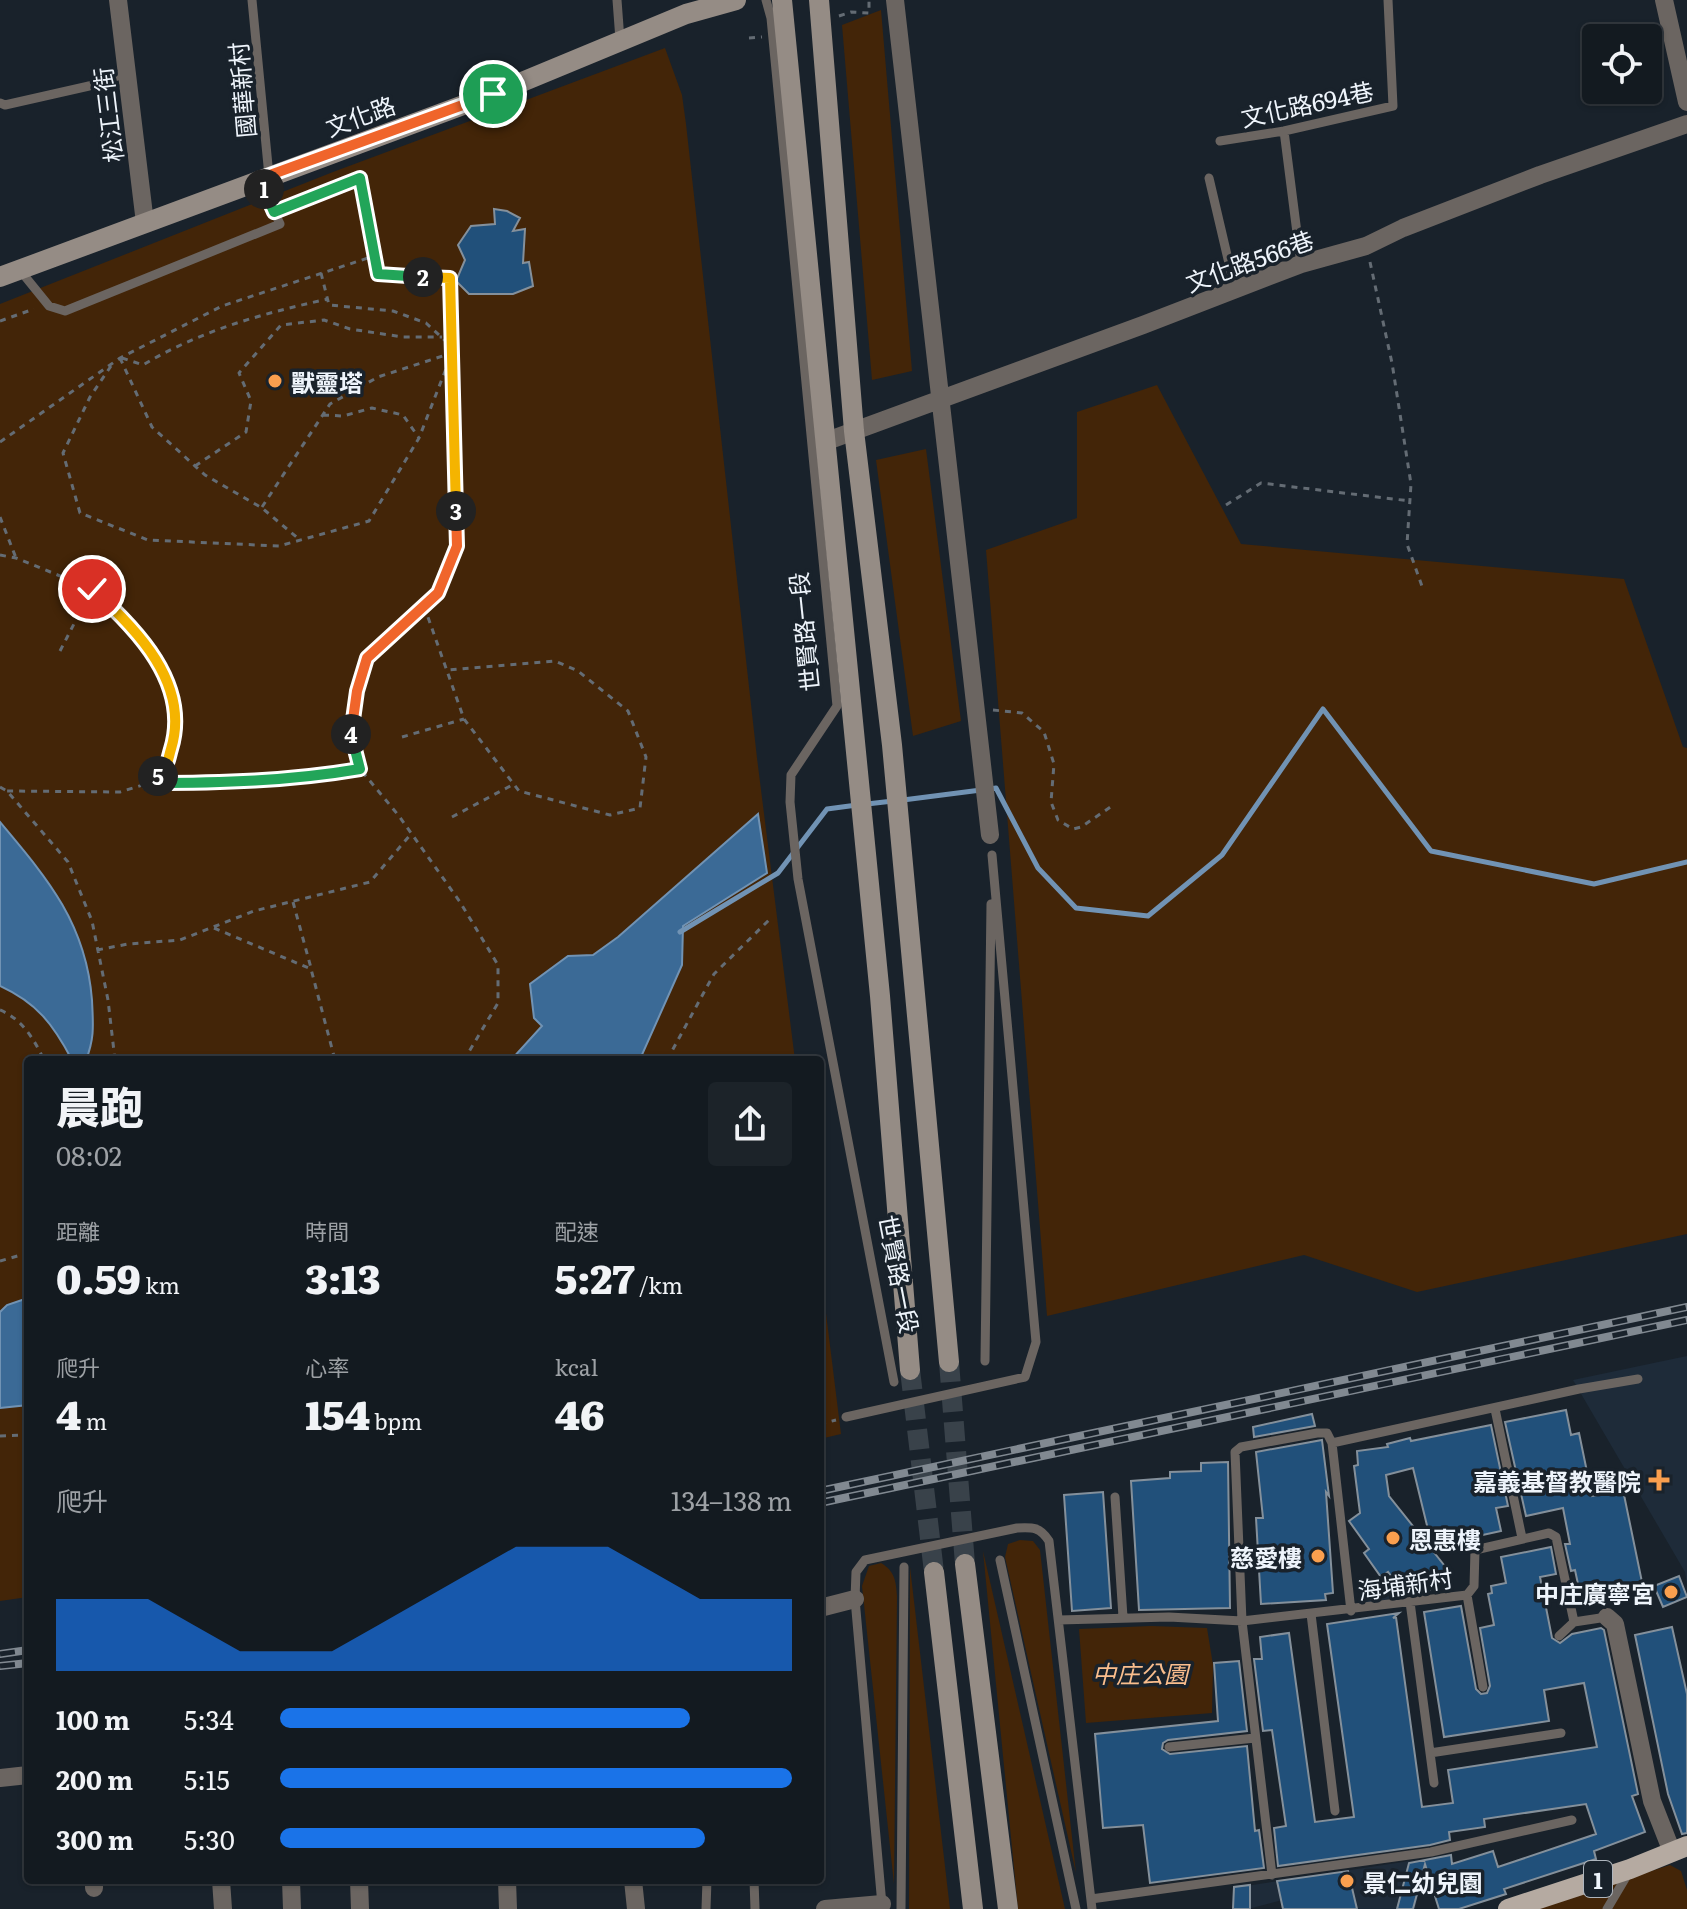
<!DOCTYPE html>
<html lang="zh-TW">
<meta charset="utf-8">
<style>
body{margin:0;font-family:Literata,"Noto Sans TC",serif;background:#1c2329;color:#f1f3f6;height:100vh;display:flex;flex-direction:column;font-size:30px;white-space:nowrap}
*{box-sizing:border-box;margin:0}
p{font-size:26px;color:#9da1a5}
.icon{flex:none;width:44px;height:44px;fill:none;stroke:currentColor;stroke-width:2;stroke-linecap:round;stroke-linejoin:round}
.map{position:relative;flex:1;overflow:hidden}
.panel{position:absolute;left:24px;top:1056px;width:800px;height:828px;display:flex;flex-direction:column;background:#131a20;border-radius:8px;box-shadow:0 2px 6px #0004,0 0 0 2px #32383e}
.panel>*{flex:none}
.buttons{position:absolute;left:1582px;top:24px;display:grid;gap:16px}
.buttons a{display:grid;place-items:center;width:80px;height:80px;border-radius:8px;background:#131a20;box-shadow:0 2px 6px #0004,0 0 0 2px #32383e;font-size:40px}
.pin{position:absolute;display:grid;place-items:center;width:68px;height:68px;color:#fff;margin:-34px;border:4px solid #fff;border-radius:50%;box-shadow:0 2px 8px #0007}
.km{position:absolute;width:40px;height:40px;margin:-20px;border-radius:50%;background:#222;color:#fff;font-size:22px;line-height:40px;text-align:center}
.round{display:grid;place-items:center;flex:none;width:84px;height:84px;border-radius:8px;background:#1c2329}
.overview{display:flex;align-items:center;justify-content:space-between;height:136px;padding:0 32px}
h1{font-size:44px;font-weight:800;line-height:60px}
.metrics{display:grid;grid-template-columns:repeat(3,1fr);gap:12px;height:136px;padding:8px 32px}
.metrics div{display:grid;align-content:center}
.metrics b{font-size:40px;font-weight:800}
.metrics small{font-size:22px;font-weight:400}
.metrics p{font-size:22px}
.chart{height:224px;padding:16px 32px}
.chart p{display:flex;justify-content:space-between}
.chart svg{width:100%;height:144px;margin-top:8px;fill:#1a73e8;opacity:.7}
ul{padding:0 32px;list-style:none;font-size:26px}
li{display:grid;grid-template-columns:128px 96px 1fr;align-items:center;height:60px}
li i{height:20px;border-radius:10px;background:#1a73e8}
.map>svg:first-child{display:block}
.built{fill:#1e2b39}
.green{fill:#432508}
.water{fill:#3b6a96;stroke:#7193b4;stroke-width:2}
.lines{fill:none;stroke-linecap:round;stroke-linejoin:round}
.stream{stroke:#7193b4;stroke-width:5}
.building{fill:#21507a;stroke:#84909b;stroke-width:2}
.secondary-tunnel{stroke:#39424a;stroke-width:20;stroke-dasharray:20 10;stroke-linecap:butt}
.path{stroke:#646c74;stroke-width:3;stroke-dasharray:6 6;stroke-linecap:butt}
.lane{stroke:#6b6561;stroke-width:9}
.street{stroke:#6b6561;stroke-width:18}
.secondary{stroke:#958c85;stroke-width:20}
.primary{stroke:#b5aaa1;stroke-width:20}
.rail-casing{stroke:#818991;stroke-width:8}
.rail{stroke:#19222b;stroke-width:5;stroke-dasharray:15;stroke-linecap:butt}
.split-1-casing{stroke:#fff;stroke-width:16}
.split-2-casing{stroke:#fff;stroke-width:16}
.split-3-casing{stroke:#fff;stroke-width:16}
.split-4-casing{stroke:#fff;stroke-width:16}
.split-5-casing{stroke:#fff;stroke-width:16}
.split-6-casing{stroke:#fff;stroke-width:16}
.split-1{stroke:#f0652b;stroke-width:10}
.split-2{stroke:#22a559;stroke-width:10}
.split-3{stroke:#f5b400;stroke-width:10}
.split-4{stroke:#f0652b;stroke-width:10}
.split-5{stroke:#22a559;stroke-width:10}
.split-6{stroke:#f5b400;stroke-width:10}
.poi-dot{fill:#fa9f4e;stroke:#19222b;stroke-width:3}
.labels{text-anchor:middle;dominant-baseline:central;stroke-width:7;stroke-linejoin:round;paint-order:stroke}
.shield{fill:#19222b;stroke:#aeb5bd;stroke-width:2}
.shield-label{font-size:22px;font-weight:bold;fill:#eef4fb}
.street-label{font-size:24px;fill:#eef4fb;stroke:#19222b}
.poi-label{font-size:24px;font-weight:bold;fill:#eef4fb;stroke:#19222b;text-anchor:start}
.park-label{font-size:24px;font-style:italic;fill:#fabe8d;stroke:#19222b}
</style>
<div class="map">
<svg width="1687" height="1909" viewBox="0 0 1687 1909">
<rect width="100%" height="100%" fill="#19222b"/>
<path class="built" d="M1687 1356V1585L1685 1572 1573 1380Z
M1388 1572 1406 1596 1370 1604 1362 1598V1584L1368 1583Z
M1416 1860 1425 1867 1415 1909H1293L1290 1898 1248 1909H1232L1233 1888Z"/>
<path class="green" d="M881 10 912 371 872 380 842 25Z
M665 48 682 95 686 124 757 758 795 1060H28V1597L0 1601V304L333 172Z
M1157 385 1241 544 1624 579 1683 747 1687 748V1234L1417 1292 1304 1255 1047 1316 986 550 1077 518V412Z
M926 449 961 721 913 736 876 460Z
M820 1265 841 1434 820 1439Z
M1020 1540 1033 1541 1040 1550 1076 1873 1005 1557 1008 1544Z
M983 1551 1065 1909H1018Z
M881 1563C895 1571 896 1582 897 1596L894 1884 862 1586 869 1566Z
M910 1567 950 1909H909Z
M1151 1626 1207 1628 1213 1665 1212 1713 1086 1723 1079 1629Z
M1670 1865 1681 1871 1687 1890V1909H1533Z"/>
<path class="water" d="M758 814 767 873 683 926 682 965 641 1057 638 1060H511L542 1026 534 1018 530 984 568 956 593 955 618 937Z
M0 822C47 878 86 923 92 1000 93 1024 95 1037 86 1060H72C53 1024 37 1003 0 986Z
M28 1298V1405L0 1408V1312L7 1305Z"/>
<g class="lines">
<path class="stream" d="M990 789 996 788 1038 868 1076 908 1148 916 1222 855 1323 709 1431 851 1594 884 1687 862
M903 800 981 790
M867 804 893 801
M680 932 778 873 827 809 857 805"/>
</g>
<path class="building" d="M494 209 507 211 520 218 513 231 525 229 523 263 529 262 533 286 513 294H469L456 281 465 260 458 245 471 226 495 224Z
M1566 1410 1571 1435 1579 1433 1592 1496 1623 1490 1643 1587 1581 1598 1575 1570 1571 1571 1565 1544H1570L1563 1508 1526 1516 1505 1422Z
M1312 1414 1315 1426 1254 1437 1253 1427Z
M1491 1425 1508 1506 1496 1508 1501 1531 1432 1546 1413 1468 1386 1475 1389 1496 1448 1570 1438 1578 1439 1584 1427 1592 1421 1593 1420 1586 1405 1595 1388 1572 1381 1577 1364 1553 1369 1549 1349 1521 1360 1513 1354 1466 1358 1465 1357 1451 1388 1447 1387 1444 1410 1438 1411 1441Z
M1322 1440 1329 1496 1326 1492 1333 1593 1325 1594 1326 1600 1261 1604 1256 1518H1263L1256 1452Z
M1228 1462 1230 1608 1139 1610 1131 1481 1170 1478V1472L1201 1471V1463Z
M1103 1492 1111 1608 1072 1611 1064 1495Z
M1551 1547 1556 1574 1540 1577 1552 1638 1560 1643 1572 1634 1601 1628 1604 1630 1638 1794 1632 1796 1645 1832 1594 1851 1596 1859 1504 1889 1506 1894 1459 1909H1439L1425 1864 1413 1909H1397L1409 1863 1451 1855 1452 1864 1493 1851 1498 1867 1596 1834 1586 1804 1484 1819 1485 1827 1449 1832 1450 1840 1430 1845 1278 1866 1274 1828 1286 1826 1272 1730 1263 1731 1254 1659H1262L1260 1637 1289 1633 1315 1822 1354 1817 1327 1624 1399 1613 1393 1618 1396 1617 1422 1807 1453 1803 1448 1770 1597 1747 1584 1683 1544 1690 1549 1721 1444 1737 1424 1612 1461 1606 1476 1689 1481 1694 1487 1693 1490 1686 1480 1628 1494 1625 1488 1594 1492 1593 1491 1586 1506 1583 1501 1557Z
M1679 1576 1687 1597 1663 1607 1654 1586Z
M1672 1627 1687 1694V1833L1682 1834 1668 1794 1635 1635Z
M1239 1661 1247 1731 1168 1740 1163 1743 1162 1749 1170 1754 1247 1746 1255 1831 1259 1830 1264 1868 1150 1883 1143 1825 1103 1828 1095 1734 1218 1721 1214 1663Z
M1348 1871 1357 1909H1283L1277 1881Z
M1250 1885V1909H1233L1234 1887Z"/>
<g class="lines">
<path class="secondary-tunnel" d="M949 1362 965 1564
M910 1370 934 1572"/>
<path class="path" d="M839 16 851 12 869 13V0
M749 38 762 37
M285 207 360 178 374 256
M1370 262 1392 363 1411 484 1407 544 1423 589
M321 273 329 305 393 311 426 323 452 347
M0 321 34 309
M120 358 152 427 205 475 262 508 300 540
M122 358 143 365C199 331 264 313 328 299
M111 366 90 397 63 453 80 513 148 540 279 546 369 521 419 438 451 356
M323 415 343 416 372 408 403 415 419 438
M0 442 120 358 222 306 374 256 378 274 450 278 457 546 438 593 367 658 357 691 351 735 360 769 399 816 460 902 498 965V1003L464 1060
M195 466 246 432 251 401 239 373 281 325 324 320 350 329 403 337H442
M1226 505 1261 483 1410 501
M262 507 330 404 378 377 452 353
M0 517 16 558
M0 555 16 558 92 589 124 617 164 671 172 700 176 731 164 772 149 783 120 792 7 791
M424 606 464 719 519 791 610 815 640 808 646 757 628 711 578 671 555 661 447 670
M60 651 92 589
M993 710 1022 713 1044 732 1054 764 1051 802 1058 820 1073 829 1081 827 1115 804
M402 737 464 719
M149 783C220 783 289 782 360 769
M0 787 7 791 68 862 92 921 108 1000 115 1060
M452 817 514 784
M293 902 311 968
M214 928 311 969 335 1060
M97 950 128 944 180 940 254 911 370 882 411 834
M0 1010C22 1019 34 1039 44 1060
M667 1060 714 974 770 919
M0 1261 28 1253
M820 1424 836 1420
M0 1436 28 1435"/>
<path class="lane" d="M252 0 269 176
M617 0 620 40
M766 0 771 18 837 706 791 775 790 802 798 879 894 1382
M0 103 5 105 89 86 126 73
M1284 131 1301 264
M1220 141 1284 131 1393 106 1388 0
M1209 178 1235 289
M19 269 49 306 65 311 280 224 259 180
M985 1361 991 904
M1495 1409 1522 1538
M846 1417 1025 1377 1036 1342 992 855
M1115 1497 1123 1617
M1000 1560 1076 1909
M1467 1595 1483 1687
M1410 1602 1434 1783
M1351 1611 1332 1443 1579 1389 1638 1379
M1311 1614 1335 1811
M1059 1620 1169 1617 1242 1621 1467 1595 1474 1586 1475 1550 1549 1533 1556 1537 1574 1622 1607 1617
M1559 1636 1574 1622
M1169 1747 1255 1738
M1430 1753 1561 1733
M1272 1875 1242 1621 1235 1452 1241 1447 1317 1433H1327L1332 1443
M754 1880 755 1909
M1091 1899 1431 1852 1572 1820
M882 1905 855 1599 856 1572 865 1560 1017 1528C1033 1527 1040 1527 1049 1541L1092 1909
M706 1909 707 1880
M901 1909 904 1567
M1607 1909 1629 1872"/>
<path class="street" d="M118 0 145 223
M895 0 990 835
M1664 0 1687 102
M827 441 1143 325 1301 264 1366 246 1403 228 1540 175 1687 124
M820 1608 855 1599
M1607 1617 1615 1624 1652 1801 1672 1852
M0 1778 28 1775
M94 1880V1888
M221 1880 223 1909
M291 1880 292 1909
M359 1880 360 1909
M507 1880 508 1909
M633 1880 636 1909
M825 1909 882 1904"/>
<path class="secondary" d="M782 0 880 996 910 1370
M819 0 854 431 892 745 949 1362
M0 277 493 94 686 14 736 0
M965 1564 1008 1909
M934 1572 973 1909"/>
<path class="primary" d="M1508 1909 1630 1869 1687 1846"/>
<g class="rail-casing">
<path id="rail" d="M820 1491 1687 1307
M820 1503 1687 1320
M0 1654 28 1650
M0 1666 28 1663"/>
</g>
<use href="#rail" class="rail"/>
</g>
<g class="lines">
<g class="split-1-casing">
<path id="split-1" d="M264 189 259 179 493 94"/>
</g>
<g class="split-2-casing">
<path id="split-2" d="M264 189 274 212 360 178 378 274 423 277"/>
</g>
<g class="split-3-casing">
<path id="split-3" d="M423 277 450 278 456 511"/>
</g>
<g class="split-4-casing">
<path id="split-4" d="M351 734 357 691 367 658 438 593 457 546 456 511"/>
</g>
<g class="split-5-casing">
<path id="split-5" d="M158 776 149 783C220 783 290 781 360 769L351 734"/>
</g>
<g class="split-6-casing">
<path id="split-6" d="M92 589C136 628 191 684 171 749 168 759 167 770 158 776"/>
</g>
<use href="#split-1" class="split-1"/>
<use href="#split-2" class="split-2"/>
<use href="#split-3" class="split-3"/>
<use href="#split-4" class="split-4"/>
<use href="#split-5" class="split-5"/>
<use href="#split-6" class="split-6"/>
</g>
<g class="poi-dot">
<circle cx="275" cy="381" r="8"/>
<path d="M1655 1468h8v8h8v8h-8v8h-8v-8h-8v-8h8z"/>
<circle cx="1393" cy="1538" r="8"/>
<circle cx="1318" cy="1556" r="8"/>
<circle cx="1671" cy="1592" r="8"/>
<circle cx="1347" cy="1881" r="8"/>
</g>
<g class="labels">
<rect class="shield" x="1584" y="1861" width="28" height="36" rx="6"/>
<g class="shield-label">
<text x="1598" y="1879">1</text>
</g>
<g class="street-label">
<text transform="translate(241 90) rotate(-95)">國華新村</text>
<text transform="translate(1307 103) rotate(-12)">文化路694巷</text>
<text transform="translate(107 115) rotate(-97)">松江三街</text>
<text transform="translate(360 115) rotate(-20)">文化路</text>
<text transform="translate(1249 260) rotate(-20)">文化路566巷</text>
<text transform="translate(803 632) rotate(-96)">世賢路一段</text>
<text transform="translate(900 1274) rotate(79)">世賢路一段</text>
<text transform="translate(1405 1583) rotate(-8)">海埔新村</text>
</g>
<g class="poi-label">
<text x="291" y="381">獸靈塔</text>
<text x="1641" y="1480" text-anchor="end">嘉義基督教醫院</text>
<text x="1409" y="1538">恩惠樓</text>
<text x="1302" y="1556" text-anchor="end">慈愛樓</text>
<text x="1655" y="1592" text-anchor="end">中庄廣寧宮</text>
<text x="1363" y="1881">景仁幼兒園</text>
</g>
<g class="park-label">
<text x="1140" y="1672">中庄公園</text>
</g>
</g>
</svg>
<div class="buttons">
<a><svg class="icon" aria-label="locate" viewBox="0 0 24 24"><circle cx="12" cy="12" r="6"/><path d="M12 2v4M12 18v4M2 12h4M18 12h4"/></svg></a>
</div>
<div class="pin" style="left:493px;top:94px;background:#1e9e55"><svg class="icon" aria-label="arrive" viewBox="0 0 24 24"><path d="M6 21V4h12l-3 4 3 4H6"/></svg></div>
<div class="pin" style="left:92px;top:589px;background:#d93025"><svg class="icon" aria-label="check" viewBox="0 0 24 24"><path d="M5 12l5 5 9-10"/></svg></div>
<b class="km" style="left:264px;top:189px">1</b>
<b class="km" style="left:423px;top:277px">2</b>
<b class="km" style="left:456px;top:511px">3</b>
<b class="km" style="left:351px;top:734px">4</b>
<b class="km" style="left:158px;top:776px">5</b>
<section class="panel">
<div class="overview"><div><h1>晨跑</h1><p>08:02</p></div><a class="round"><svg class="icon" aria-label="share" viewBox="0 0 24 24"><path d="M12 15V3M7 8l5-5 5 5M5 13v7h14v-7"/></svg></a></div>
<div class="metrics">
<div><p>距離</p><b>0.59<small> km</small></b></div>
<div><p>時間</p><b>3:13</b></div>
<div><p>配速</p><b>5:27<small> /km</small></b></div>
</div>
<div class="metrics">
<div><p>爬升</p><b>4<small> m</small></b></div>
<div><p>心率</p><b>154<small> bpm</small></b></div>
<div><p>kcal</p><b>46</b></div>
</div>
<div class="chart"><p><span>爬升</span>134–138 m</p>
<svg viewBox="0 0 160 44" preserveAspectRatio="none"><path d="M0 44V22L10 22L20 22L30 30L40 38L50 38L60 38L70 30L80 22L90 14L100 6L110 6L120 6L130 14L140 22L150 22L160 22V44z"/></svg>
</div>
<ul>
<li><b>100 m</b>5:34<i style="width:80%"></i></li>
<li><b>200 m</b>5:15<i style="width:100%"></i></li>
<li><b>300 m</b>5:30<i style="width:83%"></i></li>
</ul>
</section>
</div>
